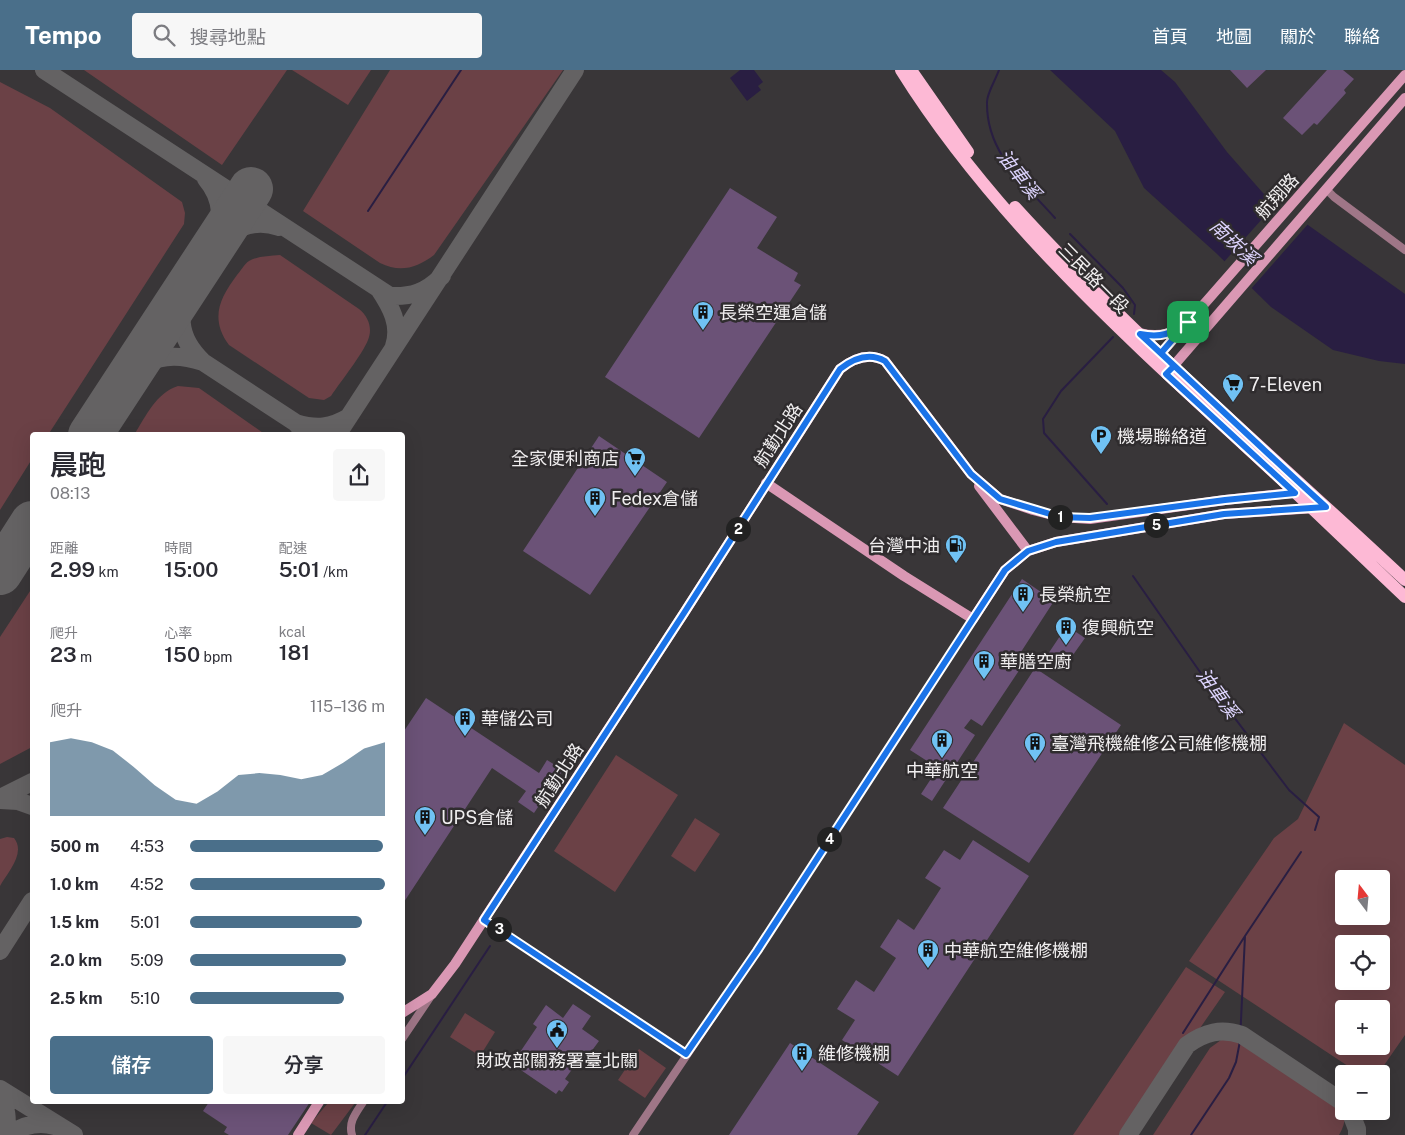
<!DOCTYPE html>
<html lang="zh-TW">
<meta charset="utf-8">
<style>
body{margin:0;font-family:"Public Sans","Noto Sans TC",sans-serif;background:#f7f7f7;color:#2b2b33;height:100vh;display:flex;flex-direction:column;font-size:19px;white-space:nowrap}
*{box-sizing:border-box;margin:0}
p{font-size:16px;color:#7c7c81}
.icon{flex:none;width:28px;height:28px;fill:none;stroke:currentColor;stroke-width:2;stroke-linecap:round;stroke-linejoin:round}
.map{position:relative;flex:1;overflow:hidden}
.panel{position:absolute;left:30px;top:362px;width:375px;height:672px;display:flex;flex-direction:column;background:#fff;border-radius:5px;box-shadow:0 5px 20px #0002}
.panel>*{flex:none}
.needle{width:32px;rotate:344deg}
.tools{position:absolute;left:1335px;top:800px;display:grid;gap:10px}
.tools a{display:grid;place-items:center;width:55px;height:55px;border-radius:5px;background:#fff;box-shadow:0 5px 20px #0002;font-size:25px}
.pin{position:absolute;display:grid;place-items:center;width:42px;height:42px;color:#fff;margin:-21px;border-radius:10px;box-shadow:0 2px 8px #0006}
.km{position:absolute;width:25px;height:25px;margin:-12px;border-radius:50%;background:#222;color:#fff;font-size:14px;line-height:25px;text-align:center}
.round{display:grid;place-items:center;flex:none;width:52px;height:52px;border-radius:5px;background:#f7f7f7}
.overview{display:flex;align-items:center;justify-content:space-between;height:85px;padding:0 20px}
h1{font-size:28px;font-weight:600;line-height:38px}
.metrics{display:grid;grid-template-columns:repeat(3,1fr);gap:8px;height:85px;padding:5px 20px}
.metrics div{display:grid;align-content:center}
.metrics b{font-size:21px;font-weight:600}
.metrics small{font-size:14px;font-weight:400}
.metrics p{font-size:14px}
.chart{height:140px;padding:10px 20px}
.chart p{display:flex;justify-content:space-between}
.chart svg{width:100%;height:90px;margin-top:5px;fill:#4a6f8a;opacity:.7}
.action{display:flex;gap:10px;margin-top:auto;padding:10px 20px}
.action a{flex:1;height:58px;border-radius:5px;background:#4a6f8a;color:#fff;font-size:20px;font-weight:600;line-height:58px;text-align:center}
.action a+a{background:#f7f7f7;color:#2b2b33}
ul{padding:0 20px;list-style:none;font-size:16px}
li{display:grid;grid-template-columns:80px 60px 1fr;align-items:center;height:38px}
li i{height:12px;border-radius:6px;background:#4a6f8a}
header{display:flex;align-items:center;gap:30px;box-sizing:border-box;height:70px;padding:0 25px;background:#4a6f8a;color:#fff}
header strong{font-size:24px}
nav{display:flex;gap:28px;margin-inline-start:auto;font-size:18px}
.search{width:350px;height:45px;background:#f7f7f7;display:flex;align-items:center;gap:12px;box-sizing:border-box;padding:0 18px;border-radius:5px;color:#7c7c81;font-size:19px}
.map>svg:first-child{display:block}
.green{fill:#6b4146;fill-rule:evenodd}
.water{fill:#291e42}
.pier{fill:#393638}
.lines{fill:none;stroke-linecap:round;stroke-linejoin:round}
.stream{stroke:#291e42;stroke-width:2}
.taxiway{stroke:#646263;stroke-width:18}
.runway{stroke:#646263;stroke-width:44}
.building{fill:#6b5277}
.street{stroke:#9f7687;stroke-width:8}
.secondary{stroke:#da98b4;stroke-width:10}
.primary{stroke:#fdb9d5;stroke-width:12}
.route-casing{stroke:#fff;stroke-width:10}
.route{stroke:#1a73e8;stroke-width:6}
.labels{text-anchor:middle;dominant-baseline:central;stroke-width:5;stroke-linejoin:round;paint-order:stroke}
.street-label{font-size:18px;fill:#f0eeef;stroke:#2f2c2e}
.poi-label{font-size:18px;fill:#f0eeef;stroke:#2f2c2e;text-anchor:start}
.water-label{font-size:19px;font-style:italic;fill:#ddd4fe;stroke:#2f2c2e}
</style>
<header>
<strong>Tempo</strong>
<div class="search"><svg class="icon" aria-label="search" viewBox="0 0 24 24"><circle cx="10" cy="10" r="6"/><path d="M15 15l6 6"/></svg>搜尋地點</div>
<nav><a>首頁</a><a>地圖</a><a>關於</a><a>聯絡</a></nav>
</header>
<div class="map">
<svg width="1405" height="1065" viewBox="0 0 1405 1065">
<rect width="100%" height="100%" fill="#393638"/>
<path class="green" d="M84 0H287L222 95Z
M292 0H371L348 35Z
M390 0H563L434 185C417 198 400 203 380 193L303 141Z
M0 12 50 38 182 132 185 143 184 154 48 365H32V389L0 440Z
M280 185 359 239C368 246 373 258 368 270 362 285 341 311 331 326L324 330 309 328 229 275C210 249 219 229 237 205 241 201 244 194 249 191 258 186 269 186 280 185Z
M178 316 199 318 266 365H134C146 346 156 323 178 316Z
M32 518V677L0 694V567Z
M1344 653 1405 695V965L1378 1004H1360L1189 891 1274 768 1298 749ZM1344 809H1381V846H1344ZM1344 874H1381V911H1344ZM1344 939H1381V976H1344Z
M616 685 678 725 615 822 554 781Z
M695 748 720 764 695 802 671 786Z
M7 767 14 768C26 783 8 802 0 816V769Z
M1186 897 1225 922 1126 1065H1073Z
M465 943 495 962 480 986 450 967Z
M1232 962 1250 963 1336 1020C1345 1035 1349 1049 1339 1065H1153L1210 978Z
M639 979 666 998 645 1028 618 1010Z
M328 1033H355L331 1065 311 1053Z"/>
<path class="water" d="M740 0H754L763 12 758 16 761 20 747 31 730 8Z
M1050 0H1161L1175 12 1227 82 1263 123 1405 224V294L1379 291 1333 280 1271 237 1216 183 1144 118 1115 61Z"/>
<path class="pier" d="M1278 131 1309 153 1250 220 1223 193Z"/>
<g class="lines">
<path class="stream" d="M999 0C996 9 987 23 987 32 986 83 1024 113 1055 148
M368 141 461 0
M1070 164 1123 218 1135 235 1134 244
M1107 434 1044 363 1043 349 1061 321 1113 267
M1133 506 1200 602 1289 720 1319 747 1315 760
M1183 963 1245 866
M402 1009 490 876
M365 1065 387 1032
M1191 1065 1229 1008 1236 992 1240 971 1245 866 1301 782"/>
<path class="taxiway" d="M44 0 390 226C412 227 426 222 442 206
M206 109C224 130 223 153 213 178
M212 180C228 159 253 148 279 157
M192 209C178 242 175 265 203 292L296 353 306 365
M379 219C391 237 401 255 394 276
M123 314C148 288 167 280 203 292
M296 353C316 359 331 358 349 347
M337 365 575 0
M0 728 32 712
M0 730 18 731 32 736
M0 881 32 831
M0 1019 74 1065
M0 1020C5 1036 10 1049 4 1065
M1350 1041 1357 1059V1065
M9 1065C23 1055 38 1051 55 1056
M1128 1065 1187 975C1205 962 1221 958 1242 965L1344 1033"/>
<path class="runway" d="M90 365 251 119
M0 503 32 453"/>
</g>
<path class="building" d="M1230 0H1266L1247 18Z
M1327 0H1343L1354 9 1344 20 1346 23 1317 55 1314 53 1302 65 1283 48Z
M730 118 777 147 757 178 798 203 794 211 801 215 699 368 605 307Z
M599 366 667 412 590 525 523 481Z
M1022 509 1054 531 1019 585 1026 590 982 656 971 649 964 658 975 665 932 731 921 724 938 698 910 680Z
M1064 560 1070 564 1073 560 1085 568 1063 599 1048 589 1050 585 1048 584Z
M1035 598 1121 655 1029 793 943 738Z
M426 628 539 703 547 690 563 700 534 743 518 732 526 721 492 698 402 835V664Z
M973 770 1029 806 898 1006 842 970 855 950 837 939 856 910 874 922 896 888 880 877 898 849 914 860 941 818 925 808 944 780 960 790Z
M573 934 591 946 582 959 599 971 585 990 581 987 565 1009 569 1012 562 1022 559 1020 556 1024 512 994 537 957 533 954 546 935 563 948Z
M790 973 879 1032 857 1065H729Z
M209 1032H310L288 1065H229L224 1062 227 1057 203 1041Z"/>
<g class="lines">
<path class="street" d="M1326 119 1334 127 1405 180
M484 850 686 983
M402 969 431 926
M352 1065C348 1052 356 1043 363 1032
M633 1065 757 881 973 549"/>
<path class="secondary" d="M1140 263C1155 267 1168 266 1181 257
M1155 290 1405 5
M1169 301 1405 28
M766 413 904 506 973 549 1005 500 1028 481 1056 472 1224 444 1316 438
M979 416 1028 481
M402 943 432 924 455 894 684 543 840 299C854 288 869 282 885 291L971 404 1000 429 1033 440 1060 447 1090 449 1225 430 1300 422
M298 1065 319 1032"/>
<path class="primary" d="M901 0C991 144 1119 260 1243 374 1298 424 1351 476 1405 527
M911 0 968 82
M1015 137C1136 270 1274 387 1405 510"/>
</g>
<g class="lines">
<g class="route-casing">
<path id="route" d="M1188 252 1161 283 1174 296 1166 304 1295 423 1225 430 1090 448 1060 447 1000 429 971 404 885 291C869 282 854 288 840 299L684 543 484 850 686 984 757 881 1005 500 1028 481 1056 472 1224 444 1326 437C1263 380 1202 321 1140 264 1161 268 1171 264 1188 252"/>
</g>
<use href="#route" class="route"/>
</g>
<defs>
<g id="building-pin" transform="scale(1.125)"><path d="M0 17L-7.5 6A9.5 9.5 0 1 1 7.5 6Z" fill="#70c2f4" stroke="#2f2c2e"/><path d="M-4-6H4V6H1V3H-1V6H-4ZM-2.5-4.3h1.7v1.8h-1.7ZM.8-4.3h1.7v1.8H.8ZM-2.5-1h1.7V.8h-1.7ZM.8-1h1.7V.8H.8Z" fill="#111"/></g>
<g id="supermarket-pin" transform="scale(1.125)"><path d="M0 17L-7.5 6A9.5 9.5 0 1 1 7.5 6Z" fill="#70c2f4" stroke="#2f2c2e"/><path d="M-6-5.5h2.5l.6 2H6L4.5 2H-2.5L-4.4-4H-6ZM-1.5 3.2a1.3 1.3 0 1 0 .1 0ZM3 3.2a1.3 1.3 0 1 0 .1 0Z" fill="#111"/></g>
<g id="parking-pin" transform="scale(1.125)"><path d="M0 17L-7.5 6A9.5 9.5 0 1 1 7.5 6Z" fill="#70c2f4" stroke="#2f2c2e"/><path d="M-3.5-5.5H1a3.5 3.5 0 0 1 0 7H-1V5.5H-3.5ZM-1-3.4V-.6H.8a1.4 1.4 0 0 0 0-2.8Z" fill="#111"/></g>
<g id="fuel-pin" transform="scale(1.125)"><path d="M0 17L-7.5 6A9.5 9.5 0 1 1 7.5 6Z" fill="#70c2f4" stroke="#2f2c2e"/><path d="M-5.5-6h7V0h2V4h1.3V-2.5L3-4.5l.8-.8L6-3V5H2.5V1h-1V6h-7ZM-4.2-4.7v3.2H.2V-4.7Z" fill="#111"/></g>
<g id="civic-pin" transform="scale(1.125)"><path d="M0 17L-7.5 6A9.5 9.5 0 1 1 7.5 6Z" fill="#70c2f4" stroke="#2f2c2e"/><path d="M-.6-6.5H3V-4.5H.6V-3L4-1V1h2V6H-6V1h2V-1L-.6-3ZM-1.2 2.5V6h2.4V2.5Z" fill="#111"/></g>
</defs>
<g fill-rule="evenodd">
<use href="#building-pin" x="703" y="242"/>
<use href="#supermarket-pin" x="1233" y="314"/>
<use href="#parking-pin" x="1101" y="366"/>
<use href="#supermarket-pin" x="635" y="388"/>
<use href="#building-pin" x="595" y="428"/>
<use href="#fuel-pin" x="956" y="475"/>
<use href="#building-pin" x="1023" y="524"/>
<use href="#building-pin" x="1066" y="557"/>
<use href="#building-pin" x="984" y="591"/>
<use href="#building-pin" x="465" y="648"/>
<use href="#building-pin" x="942" y="670"/>
<use href="#building-pin" x="1035" y="673"/>
<use href="#building-pin" x="425" y="747"/>
<use href="#building-pin" x="928" y="880"/>
<use href="#civic-pin" x="557" y="960"/>
<use href="#building-pin" x="802" y="983"/>
</g>
<g class="labels">
<g class="street-label">
<text transform="translate(1277 126) rotate(-48)">航翔路</text>
<text transform="translate(1094 208) rotate(45)">三民路一段</text>
<text transform="translate(778 365) rotate(-57)">航勤北路</text>
<text transform="translate(559 705) rotate(-57)">航勤北路</text>
</g>
<g class="poi-label">
<text x="719" y="242">長榮空運倉儲</text>
<text x="1249" y="314">7-Eleven</text>
<text x="1117" y="366">機場聯絡道</text>
<text x="619" y="388" text-anchor="end">全家便利商店</text>
<text x="611" y="428">Fedex倉儲</text>
<text x="940" y="475" text-anchor="end">台灣中油</text>
<text x="1039" y="524">長榮航空</text>
<text x="1082" y="557">復興航空</text>
<text x="1000" y="591">華膳空廚</text>
<text x="481" y="648">華儲公司</text>
<text x="1051" y="673">臺灣飛機維修公司維修機棚</text>
<text x="942" y="700" text-anchor="middle">中華航空</text>
<text x="441" y="747">UPS倉儲</text>
<text x="944" y="880">中華航空維修機棚</text>
<text x="818" y="983">維修機棚</text>
<text x="557" y="990" text-anchor="middle">財政部關務署臺北關</text>
</g>
<g class="water-label">
<text transform="translate(1019 104) rotate(52)">油車溪</text>
<text transform="translate(1234 172) rotate(43)">南崁溪</text>
<text transform="translate(1218 623) rotate(54)">油車溪</text>
</g>
</g>
</svg>
<div class="tools">
<a><svg class="needle" viewBox="-14 -14 28 28"><path d="M0-13l5 13h-10z" fill="#e53935"/><path d="M0 13l5-13h-10z" fill="#7c7c81"/></svg></a>
<a><svg class="icon" aria-label="locate" viewBox="0 0 24 24"><circle cx="12" cy="12" r="6"/><path d="M12 2v4M12 18v4M2 12h4M18 12h4"/></svg></a>
<a>+</a>
<a>−</a>
</div>
<div class="pin" style="left:1188px;top:252px;background:#1e9e55"><svg class="icon" aria-label="arrive" viewBox="0 0 24 24"><path d="M6 21V4h12l-3 4 3 4H6"/></svg></div>
<b class="km" style="left:1060px;top:447px">1</b>
<b class="km" style="left:738px;top:459px">2</b>
<b class="km" style="left:499px;top:859px">3</b>
<b class="km" style="left:829px;top:769px">4</b>
<b class="km" style="left:1156px;top:455px">5</b>
<section class="panel">
<div class="overview"><div><h1>晨跑</h1><p>08:13</p></div><a class="round"><svg class="icon" aria-label="share" viewBox="0 0 24 24"><path d="M12 15V3M7 8l5-5 5 5M5 13v7h14v-7"/></svg></a></div>
<div class="metrics">
<div><p>距離</p><b>2.99<small> km</small></b></div>
<div><p>時間</p><b>15:00</b></div>
<div><p>配速</p><b>5:01<small> /km</small></b></div>
</div>
<div class="metrics">
<div><p>爬升</p><b>23<small> m</small></b></div>
<div><p>心率</p><b>150<small> bpm</small></b></div>
<div><p>kcal</p><b>181</b></div>
</div>
<div class="chart"><p><span>爬升</span>115–136 m</p>
<svg viewBox="0 0 160 44" preserveAspectRatio="none"><path d="M0 44V8L10 6L20 8L30 12L40 20L50 29L60 36L70 38L80 32L90 24L100 23L110 24L120 26L130 24L140 18L150 11L160 8V44z"/></svg>
</div>
<ul>
<li><b>500 m</b>4:53<i style="width:99%"></i></li>
<li><b>1.0 km</b>4:52<i style="width:100%"></i></li>
<li><b>1.5 km</b>5:01<i style="width:88%"></i></li>
<li><b>2.0 km</b>5:09<i style="width:80%"></i></li>
<li><b>2.5 km</b>5:10<i style="width:79%"></i></li>
</ul>
<div class="action"><a>儲存</a><a>分享</a></div>
</section>
</div>
